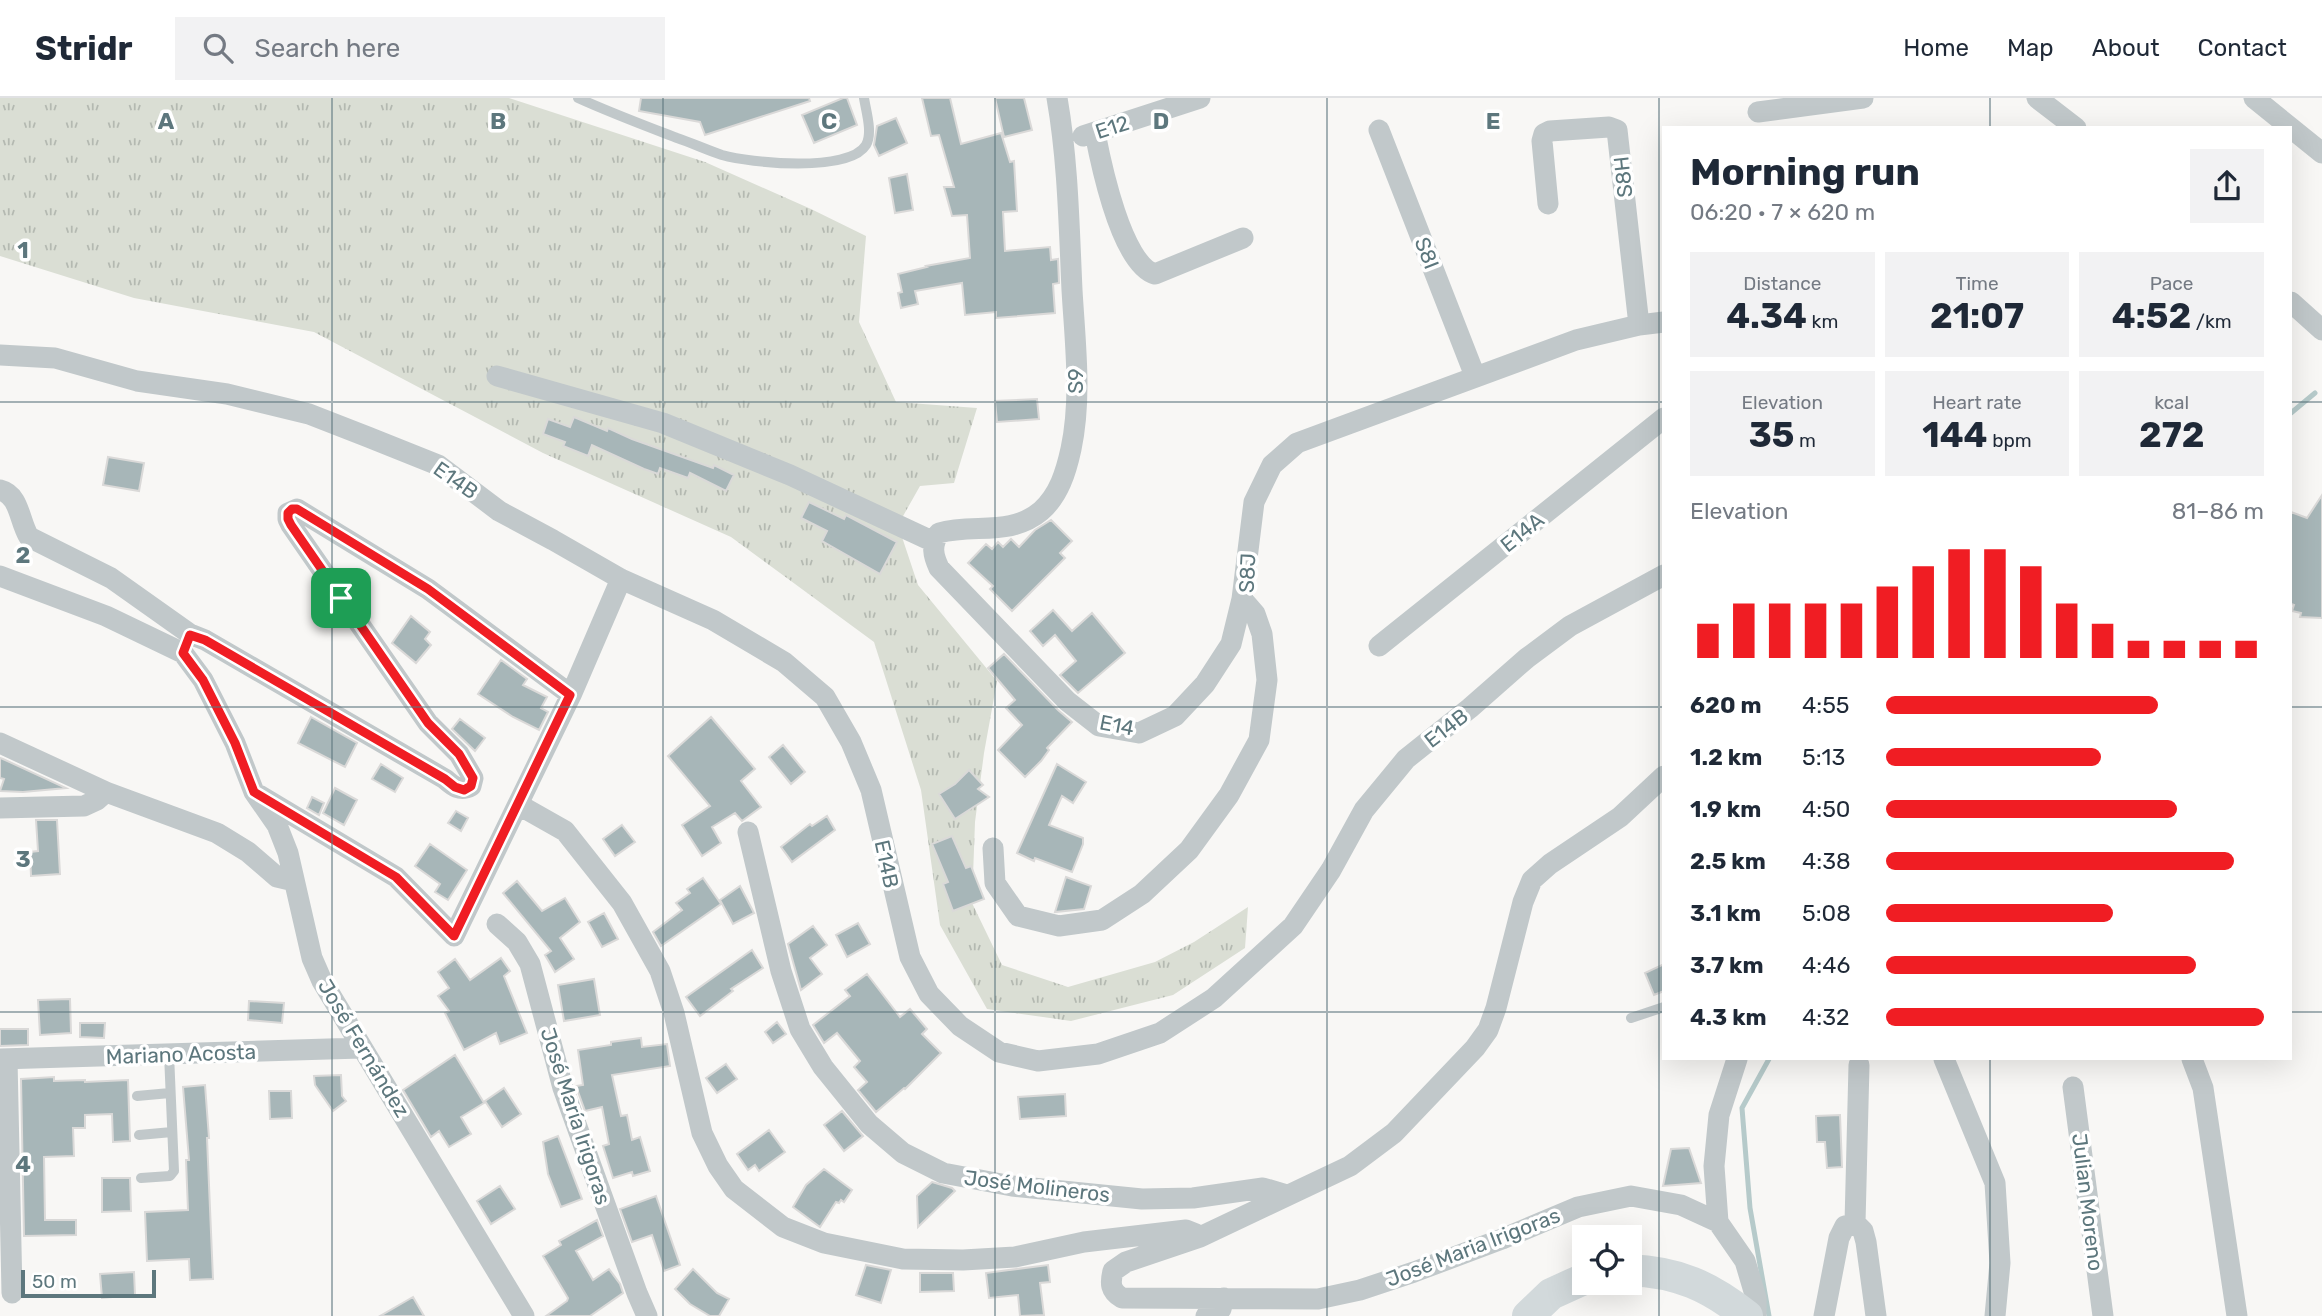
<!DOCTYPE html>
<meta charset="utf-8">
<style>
body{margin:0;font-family:Rubik,sans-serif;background:#f2f2f3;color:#1f2937;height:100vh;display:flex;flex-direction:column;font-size:26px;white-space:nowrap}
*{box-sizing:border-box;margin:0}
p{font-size:23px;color:#747a83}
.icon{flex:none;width:38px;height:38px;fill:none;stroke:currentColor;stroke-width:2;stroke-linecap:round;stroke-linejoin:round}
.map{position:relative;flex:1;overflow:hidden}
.details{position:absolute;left:1662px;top:28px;width:630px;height:934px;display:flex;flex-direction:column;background:#fff;border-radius:0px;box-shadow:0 7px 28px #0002}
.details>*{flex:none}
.buttons{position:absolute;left:1572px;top:1127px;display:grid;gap:14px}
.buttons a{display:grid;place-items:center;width:70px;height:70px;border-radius:0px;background:#fff;box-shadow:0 7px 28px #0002;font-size:35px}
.scale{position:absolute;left:21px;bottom:18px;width:135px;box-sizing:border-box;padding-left:7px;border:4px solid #5d777d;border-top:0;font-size:19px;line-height:24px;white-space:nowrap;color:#5d777d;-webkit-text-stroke:5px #fff;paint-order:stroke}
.pin{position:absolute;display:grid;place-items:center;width:60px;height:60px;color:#fff;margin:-30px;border-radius:14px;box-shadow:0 4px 10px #0006}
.round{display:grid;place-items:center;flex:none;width:74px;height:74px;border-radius:0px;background:#f2f2f3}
.summary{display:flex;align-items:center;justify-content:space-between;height:119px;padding:0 28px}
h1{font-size:38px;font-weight:700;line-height:52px}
.figures{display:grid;grid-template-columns:repeat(3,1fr);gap:10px;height:119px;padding:7px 28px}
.figures div{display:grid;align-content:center;border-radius:0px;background:#f2f2f3;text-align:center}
.figures b{font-size:35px;font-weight:700}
.figures small{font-size:19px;font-weight:400}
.figures p{font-size:19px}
.chart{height:196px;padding:14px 28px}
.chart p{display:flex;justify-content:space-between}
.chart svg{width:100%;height:126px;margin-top:7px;stroke:#f01d23;stroke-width:6}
ul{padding:0 28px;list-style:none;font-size:23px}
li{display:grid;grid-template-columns:112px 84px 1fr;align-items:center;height:52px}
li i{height:18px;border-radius:9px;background:#f01d23}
header{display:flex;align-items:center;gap:42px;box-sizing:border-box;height:98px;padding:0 35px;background:#fff;border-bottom:2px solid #e0e1e3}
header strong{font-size:33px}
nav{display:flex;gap:38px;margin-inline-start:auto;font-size:24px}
.search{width:490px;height:63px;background:#f2f2f3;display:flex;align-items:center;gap:18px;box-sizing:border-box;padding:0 24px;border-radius:0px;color:#747a83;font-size:26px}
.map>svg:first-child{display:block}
.grass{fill:url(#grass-tufts)}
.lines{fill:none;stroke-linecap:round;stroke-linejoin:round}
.stream{stroke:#b6caca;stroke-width:5}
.building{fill:#a7b6b8;stroke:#dad9d8;stroke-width:2}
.lane{stroke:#c1c8ca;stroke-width:10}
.street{stroke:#c1c8ca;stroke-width:21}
.secondary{stroke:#d2d9db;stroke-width:32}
.route-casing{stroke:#fff;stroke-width:14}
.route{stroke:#f01d23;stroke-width:9}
.grid{fill:none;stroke:#5d777d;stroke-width:2;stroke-opacity:0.55}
.labels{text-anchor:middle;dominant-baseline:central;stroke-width:7;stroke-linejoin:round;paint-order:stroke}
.street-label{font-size:21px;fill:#5d777d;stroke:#fff}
.grid-label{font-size:23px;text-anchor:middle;font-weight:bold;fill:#5d777d;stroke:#fff;stroke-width:7;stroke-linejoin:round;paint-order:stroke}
</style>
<header>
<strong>Stridr</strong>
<div class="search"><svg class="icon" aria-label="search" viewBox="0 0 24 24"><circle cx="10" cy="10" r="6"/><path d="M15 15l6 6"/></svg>Search here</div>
<nav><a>Home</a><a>Map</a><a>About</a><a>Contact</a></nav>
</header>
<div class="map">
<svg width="2322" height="1218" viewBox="0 0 2322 1218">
<defs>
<pattern id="grass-tufts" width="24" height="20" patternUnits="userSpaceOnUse" patternTransform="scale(1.75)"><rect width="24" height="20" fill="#daded4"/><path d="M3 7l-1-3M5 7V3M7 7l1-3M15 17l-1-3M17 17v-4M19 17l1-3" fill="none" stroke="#b4b9b1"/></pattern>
</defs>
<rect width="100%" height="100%" fill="#f8f7f5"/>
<path class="grass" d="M0 0H509L705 64 811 111 866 138 859 224 896 304 977 310 954 385 920 388 898 427 918 487 997 583 984 655 975 724 972 805 1002 867 1068 889 1155 864 1194 844 1248 809 1245 850 1173 897 1071 923 987 911 940 827 921 692 874 544 731 439 543 355 314 234 134 200 0 158Z"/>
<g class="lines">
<path class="stream" d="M2291 315 2315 295
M1769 1218 1750 1110 1742 1010 1769 961"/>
</g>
<path class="building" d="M641 0H809L810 3 705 37 700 24 639 13Z
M843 0H847L857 27 814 45 802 17Z
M922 0H950L961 46 1001 35 1010 64 1014 63 1017 113 1003 114 1005 153 1050 149 1051 162 1058 161 1059 185 1053 186 1055 215 996 220V214L965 217 962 185 915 193 918 206 901 210 898 195 902 194 898 176 927 169 926 168 970 160 967 117 952 118 944 89H954L939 37 931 38Z
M995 0H1024L1032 32 1004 39Z
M896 20 907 45 879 58 874 47 877 28Z
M907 76 913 112 895 115 889 80Z
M1037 301 1039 321 997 324 995 303Z
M574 319 607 333 608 330 632 341 713 370 714 367 734 377 726 393 690 375 688 380 660 370 658 376 644 371 592 347 588 358 563 348 565 344 543 336 548 321 570 329Z
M108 359 144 365 139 393 103 387Z
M2322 397V520L2300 519 2301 515 2292 513 2294 507 2291 506V414L2307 420Z
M809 404 844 421 846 417 897 444 880 476 822 443 827 433 801 420Z
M1051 422 1072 443 1060 455 1065 460 1012 513 990 491 993 488 968 465 986 446 992 451 998 444 1003 449 1011 441 1019 449 1035 432Z
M1053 512 1072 533 1092 515 1125 555 1078 595 1060 577 1076 563 1055 537 1043 548 1030 533Z
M411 518 430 534 425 541 431 547 416 565 392 545Z
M1004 556 1058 612 1072 624 1047 650 1049 652 1041 663 1025 679 998 652 1022 627 1006 610 1015 602 988 570Z
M501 562 527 581 523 587 547 599 541 610 548 614 539 632 513 619 478 596Z
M311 619 357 645 345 669 298 645Z
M711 619 755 671 741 683 761 709 742 723 735 715 712 729 721 745 702 758 682 727 710 708 668 658Z
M460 621 485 640 475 653 452 631Z
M783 647 805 674 791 686 769 659Z
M0 660 3 661 66 690 23 694 0 693 4 681 0 680Z
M381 666 403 680 395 694 372 681Z
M1057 666 1086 684 1073 705 1062 698 1049 727 1083 740V746L1072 774 1035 760 1034 763 1017 755Z
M969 672 983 687 978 691 989 699 955 721 939 696 955 686Z
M335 690 357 702 344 727 323 715Z
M312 699 324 705 319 717 307 710Z
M456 713 468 720 461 733 448 725Z
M827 718 835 732 792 764 781 749 810 726 812 728Z
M36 722H57L60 776 31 778 30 754 38 753Z
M622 727 635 744 615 758 603 741Z
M952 738 966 770 971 768 984 801 953 813 943 786 948 784 932 746Z
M430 746 467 772 448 802 435 794 440 786 415 768Z
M1066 779 1091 788 1084 811 1055 814Z
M703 780 721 806 661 848 653 834 682 812 676 805 690 795 687 791Z
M517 783 542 813 565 800 580 824 560 840 574 861 555 874 545 857 551 853 503 795Z
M740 788 754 815 733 826 720 802Z
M604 815 618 841 602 849 588 824Z
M858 825 870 846 847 859 836 837Z
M813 828 827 847 810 860 822 876 801 892 788 846Z
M752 852 763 870 731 891 733 893 700 918 686 899Z
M501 860 510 873 504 878 527 935 500 946 496 935 464 952 445 915 449 913 438 898 449 890 438 874 455 861 470 882Z
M1664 866V893L1654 897 1645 875Z
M867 876 900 919 910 911 927 931 922 936 941 955 905 991 904 990 876 1014 858 992 867 984 854 969 860 963 837 935 824 945 813 927 850 898 845 892Z
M594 881 600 917 564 923 558 887Z
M70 901 71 935 40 937 38 902Z
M249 903 284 905 282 925 248 922Z
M777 924 786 936 773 945 765 934Z
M80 925H105L104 940 80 939Z
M0 931H28V947L0 948Z
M641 940 642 949 667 946 670 968 612 977 621 1018 627 1017 632 1042 640 1039 650 1073 633 1078 632 1074 613 1080 603 1048 609 1046 602 1009 585 1013 576 988 583 987 578 952 611 947V944Z
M455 957 484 1005 461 1019 471 1036 449 1049 439 1033 431 1039 403 992Z
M726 966 737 981 717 995 706 980Z
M341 977 342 998 346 1003 333 1013 315 987 314 978Z
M54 979V983L85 982V984L128 982 130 1043 113 1044 112 1016 85 1017V1030H73L74 1058 44 1059 45 1122H76V1137L24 1138 21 981Z
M205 987 209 1040H207L213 1181 190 1182 189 1161 147 1163 145 1114 188 1112 186 1062H189L183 989Z
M504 990 521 1016 502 1029 485 1003Z
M269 993H291L292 1020 270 1021Z
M1065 996 1066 1018 1020 1021 1018 999Z
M842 1013 863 1038 844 1053 824 1027Z
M1840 1017 1842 1069 1827 1070 1825 1044H1817L1816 1018Z
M769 1032 785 1054 759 1073 755 1067 748 1072 737 1056Z
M558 1038 582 1101 561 1109 548 1076 543 1044Z
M1689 1050 1701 1085 1663 1088 1671 1051Z
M824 1071 852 1092 844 1104 841 1102 839 1105 836 1104 820 1129 793 1109 806 1087Z
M102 1080H130L131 1113 102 1114Z
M932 1084 952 1090 955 1093 918 1129 917 1098Z
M500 1088 515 1111 491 1126 477 1103Z
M656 1098 680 1167 664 1173 652 1137 632 1144 620 1111Z
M597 1122 603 1138 576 1153 593 1182 609 1171 620 1186 623 1195 590 1218H546L567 1203 568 1200 543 1158 561 1147 559 1143Z
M866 1167 891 1172 881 1205 856 1197Z
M1048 1167 1050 1184 1040 1185 1044 1217 1020 1218 1018 1197 989 1200 986 1175Z
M693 1171 717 1195 729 1201 719 1218H710L690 1206 675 1191Z
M134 1174 135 1197 102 1200 100 1176Z
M920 1175H953L954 1193 920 1194Z
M413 1199 424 1218H380Z"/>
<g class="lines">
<path class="lane" d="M578 0C611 15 643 27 677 40 692 45 707 52 722 57 750 65 849 75 866 47 873 35 866 13 864 0
M1631 920 1664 909
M137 998 170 995
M139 1037 172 1034
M141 1080 170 1078 174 1073 169 956"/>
<path class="street" d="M1057 0C1068 63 1069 127 1072 192 1075 244 1082 299 1071 351 1066 374 1059 397 1041 413 1010 439 974 425 939 435 931 448 933 457 939 470L1067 603 1099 628 1139 635 1175 618 1205 586 1231 546 1242 501 1254 404 1272 367 1297 345 1576 242 1639 227 1664 224
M2037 0 2076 30
M2254 0 2322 55
M1758 14 1863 0
M1379 32 1475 278
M1095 35C1101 66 1122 167 1155 176L1243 140
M1083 38 1200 0
M1548 106 1542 43 1544 36 1550 33 1609 29 1617 32 1639 227
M2291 204 2322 232
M0 257 55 260 137 283 227 296 309 316 368 339 438 367 499 413 553 442 621 481 713 522 784 564 825 599 851 644 871 692 910 859 929 896 960 928 999 954 1038 963 1098 956 1160 935 1214 900 1293 828 1331 772 1364 712 1406 661 1470 610 1527 560 1570 528 1664 477
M497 278 663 325 790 377 934 444
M0 392C20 397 19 423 29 439L111 480 190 536 205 542 445 681C453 688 460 694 471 688L473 680 459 656 428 625 291 427 288 421V415L297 411 428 491 571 597
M0 478 106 518 183 555 203 582 235 645 254 694 277 727 288 755 312 860 322 883 524 1218
M1379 548 1664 320
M0 645 106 694 217 735 248 754 277 779 294 783
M1664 678 1620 719 1550 766 1532 782 1523 804 1496 910 1488 932 1475 950 1394 1035 1350 1068 1200 1139 1126 1164 1113 1173C1110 1185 1110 1193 1122 1200L1318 1201 1360 1192 1414 1174 1502 1141 1578 1109 1631 1098 1681 1107 1718 1124
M259 697 396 779 454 838 571 597 621 481
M519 707 565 733 622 805 660 873 674 915 702 1035 718 1068 734 1091 783 1129 824 1145 903 1161 963 1162 1015 1159 1084 1144 1186 1132 1196 1136
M0 710 84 708 97 702 106 694
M748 734 781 873 800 931 823 969 869 1026 903 1055 943 1075 1012 1088 1142 1101 1193 1100 1263 1090 1287 1097
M993 750 995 785 1018 818 1059 828 1102 822 1142 796 1189 752 1229 697 1259 642 1267 582 1262 536 1255 516 1242 501
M497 826 517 844 530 866 563 990 637 1195 647 1218
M0 961 361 950
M7 961 12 1195
M1737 961 1719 1017 1714 1068 1718 1124 1745 1163 1756 1200V1218
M1944 961 1995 1085 2000 1165 1995 1218
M2192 961 2203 990 2237 1218
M1859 967 1855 1125 1863 1133 1866 1144 1876 1218
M2073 989 2103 1218
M1206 1218 1221 1211 1224 1200
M1824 1218 1839 1140 1845 1128 1855 1125"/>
<path class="secondary" d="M1629 1172C1678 1174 1709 1188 1747 1218
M1528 1218 1551 1196 1584 1181"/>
</g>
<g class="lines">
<g class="route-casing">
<path id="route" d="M292 411H297L428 491 570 597 454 838 396 779 254 694 235 645 203 582 183 555 190 537 205 542 445 681 455 689 464 692 471 688 473 680 459 656 428 625 291 427 288 421V415Z"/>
</g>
<use href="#route" class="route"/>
</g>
<path class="grid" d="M332 0V1218M663 0V1218M995 0V1218M1327 0V1218M1659 0V1218M1990 0V30M0 304H1664M2291 304H2322M0 609H1664M2291 609H2322M0 914H1664M2291 914H2322M1990 961V1218"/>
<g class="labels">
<g class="street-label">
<text transform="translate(1112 29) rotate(-18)">E12</text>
<text transform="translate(1623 79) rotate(-96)">S8H</text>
<text transform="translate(1427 155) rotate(69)">S8I</text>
<text transform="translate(1075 283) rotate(-90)">S9</text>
<text transform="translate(456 382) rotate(35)">E14B</text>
<text transform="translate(1522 434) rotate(-39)">E14A</text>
<text transform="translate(1247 475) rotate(-87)">S8J</text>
<text transform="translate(1117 627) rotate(11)">E14</text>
<text transform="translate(1446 630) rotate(-38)">E14B</text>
<text transform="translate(887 766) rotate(78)">E14B</text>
<text transform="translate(364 950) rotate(59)">José Fernández</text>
<text transform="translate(181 956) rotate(-2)">Mariano Acosta</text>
<text transform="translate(576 1018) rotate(72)">José María Irigoras</text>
<text transform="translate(1037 1088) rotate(7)">José Molineros</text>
<text transform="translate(2088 1104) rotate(83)">Julian Moreno</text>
<text transform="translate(1473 1149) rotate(-21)">José Maria Irigoras</text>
</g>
</g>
<g class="grid-label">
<text x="166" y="31">A</text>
<text x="498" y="31">B</text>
<text x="829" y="31">C</text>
<text x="1161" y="31">D</text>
<text x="1493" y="31">E</text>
<text x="23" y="160">1</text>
<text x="23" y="465">2</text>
<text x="23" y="769">3</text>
<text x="23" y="1074">4</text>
</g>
</svg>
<div class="buttons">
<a><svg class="icon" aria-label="locate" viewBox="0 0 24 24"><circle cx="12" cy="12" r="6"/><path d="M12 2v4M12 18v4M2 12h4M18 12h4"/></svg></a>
</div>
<div class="scale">50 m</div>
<div class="pin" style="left:341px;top:500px;background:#1e9e55"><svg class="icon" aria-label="arrive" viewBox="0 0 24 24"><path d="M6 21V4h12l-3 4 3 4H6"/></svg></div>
<section class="details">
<div class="summary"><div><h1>Morning run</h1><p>06:20 · 7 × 620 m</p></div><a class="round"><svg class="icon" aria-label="share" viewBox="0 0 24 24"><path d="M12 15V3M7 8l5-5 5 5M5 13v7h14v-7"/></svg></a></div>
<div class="figures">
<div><p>Distance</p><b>4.34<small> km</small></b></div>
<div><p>Time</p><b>21:07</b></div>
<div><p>Pace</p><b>4:52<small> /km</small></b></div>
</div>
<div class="figures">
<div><p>Elevation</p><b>35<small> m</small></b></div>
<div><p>Heart rate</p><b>144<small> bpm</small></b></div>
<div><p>kcal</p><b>272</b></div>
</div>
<div class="chart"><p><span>Elevation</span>81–86 m</p>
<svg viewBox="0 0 160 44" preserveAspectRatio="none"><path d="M5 44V32M15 44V25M25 44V25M35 44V25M45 44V25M55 44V19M65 44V12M75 44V6M85 44V6M95 44V12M105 44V25M115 44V32M125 44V38M135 44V38M145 44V38M155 44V38"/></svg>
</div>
<ul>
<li><b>620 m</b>4:55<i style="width:72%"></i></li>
<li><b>1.2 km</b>5:13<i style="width:57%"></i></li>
<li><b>1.9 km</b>4:50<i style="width:77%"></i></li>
<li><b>2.5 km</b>4:38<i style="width:92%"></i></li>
<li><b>3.1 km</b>5:08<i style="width:60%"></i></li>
<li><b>3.7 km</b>4:46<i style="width:82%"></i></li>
<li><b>4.3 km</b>4:32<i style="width:100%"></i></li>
</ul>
</section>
</div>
